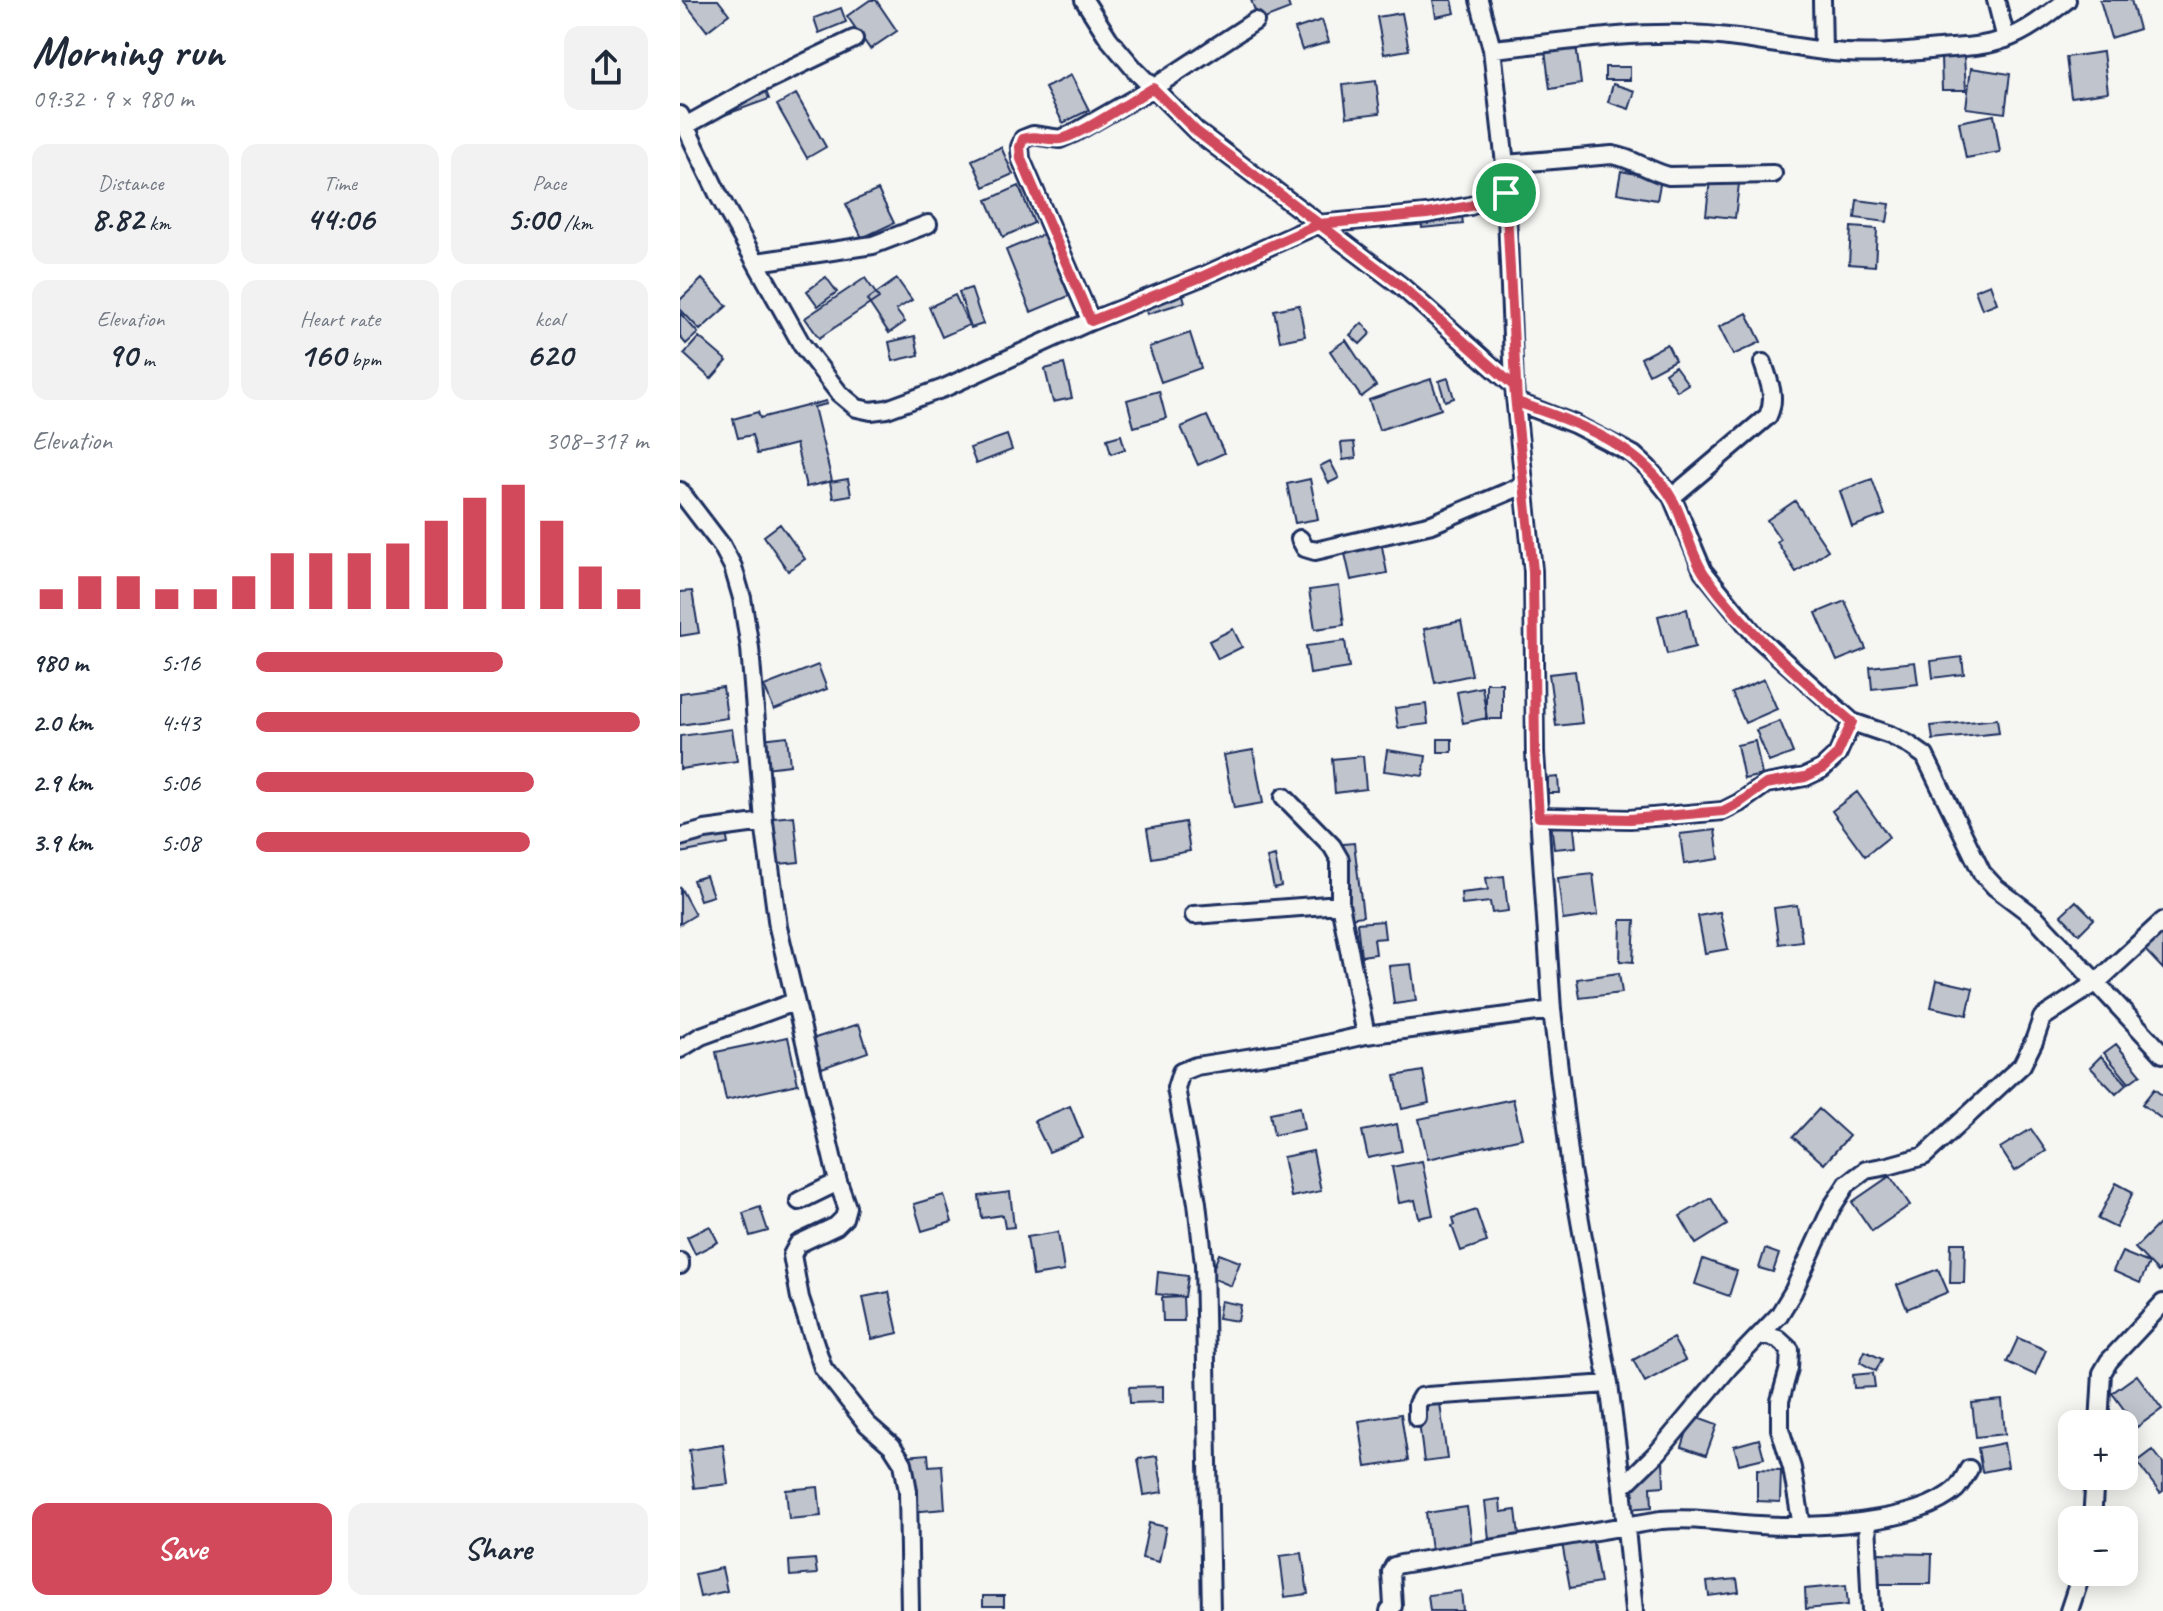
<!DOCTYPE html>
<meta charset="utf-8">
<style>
body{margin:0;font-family:Caveat,sans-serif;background:#f2f2f3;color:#1f2937;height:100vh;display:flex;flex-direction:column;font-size:30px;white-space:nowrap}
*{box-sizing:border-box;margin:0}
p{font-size:26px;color:#747a83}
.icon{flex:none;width:44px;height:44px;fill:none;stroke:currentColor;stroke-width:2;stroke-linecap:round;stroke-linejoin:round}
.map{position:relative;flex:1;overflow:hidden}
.panel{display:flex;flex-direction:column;background:#fff;width:680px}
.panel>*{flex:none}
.buttons{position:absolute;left:1378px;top:1410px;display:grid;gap:16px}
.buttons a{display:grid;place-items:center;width:80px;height:80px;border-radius:16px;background:#fff;box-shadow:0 4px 20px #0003;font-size:40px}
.pin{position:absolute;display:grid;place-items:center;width:68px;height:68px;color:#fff;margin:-34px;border:4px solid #fff;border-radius:50%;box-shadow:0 2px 8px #0007}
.round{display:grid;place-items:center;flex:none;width:84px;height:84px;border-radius:16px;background:#f2f2f3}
.overview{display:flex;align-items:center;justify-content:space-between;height:136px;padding:0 32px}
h1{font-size:44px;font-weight:600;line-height:60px}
.figures{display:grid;grid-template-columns:repeat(3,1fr);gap:12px;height:136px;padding:8px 32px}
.figures div{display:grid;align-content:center;border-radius:16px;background:#f2f2f3;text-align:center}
.figures b{font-size:34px;font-weight:600}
.figures small{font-size:22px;font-weight:400}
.figures p{font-size:22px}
.chart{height:224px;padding:16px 32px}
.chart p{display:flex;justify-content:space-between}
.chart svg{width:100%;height:144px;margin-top:8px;stroke:#d1495b;stroke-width:6}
.action{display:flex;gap:16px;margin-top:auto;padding:16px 32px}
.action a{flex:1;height:92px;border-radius:16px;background:#d1495b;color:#fff;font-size:32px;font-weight:600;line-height:92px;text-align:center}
.action a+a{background:#f2f2f3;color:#1f2937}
ul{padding:0 32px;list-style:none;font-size:26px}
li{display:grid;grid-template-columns:128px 96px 1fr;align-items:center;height:60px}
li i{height:20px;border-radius:10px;background:#d1495b}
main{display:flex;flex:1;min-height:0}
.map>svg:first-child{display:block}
.building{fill:#c0c4cd;stroke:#1b2f5e;stroke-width:2}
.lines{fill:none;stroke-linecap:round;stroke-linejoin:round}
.street-casing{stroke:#1b2f5e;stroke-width:22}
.street{stroke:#f6f6f2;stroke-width:16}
.route-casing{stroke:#fff;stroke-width:16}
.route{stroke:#d1495b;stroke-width:10}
</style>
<main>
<section class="panel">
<div class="overview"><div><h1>Morning run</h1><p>09:32 · 9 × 980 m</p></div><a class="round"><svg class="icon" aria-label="share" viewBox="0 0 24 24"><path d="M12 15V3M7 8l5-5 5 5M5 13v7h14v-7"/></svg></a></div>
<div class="figures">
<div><p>Distance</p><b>8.82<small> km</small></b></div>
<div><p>Time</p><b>44:06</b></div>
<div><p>Pace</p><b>5:00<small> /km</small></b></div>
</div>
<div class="figures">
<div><p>Elevation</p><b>90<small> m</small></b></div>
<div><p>Heart rate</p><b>160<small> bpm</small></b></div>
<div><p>kcal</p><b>620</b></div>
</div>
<div class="chart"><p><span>Elevation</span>308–317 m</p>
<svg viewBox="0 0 160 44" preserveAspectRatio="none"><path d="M5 44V38M15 44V34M25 44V34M35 44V38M45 44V38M55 44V34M65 44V27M75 44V27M85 44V27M95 44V24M105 44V17M115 44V10M125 44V6M135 44V17M145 44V31M155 44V38"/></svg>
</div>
<ul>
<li><b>980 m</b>5:16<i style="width:63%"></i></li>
<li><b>2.0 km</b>4:43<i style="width:98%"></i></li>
<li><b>2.9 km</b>5:06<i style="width:71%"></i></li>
<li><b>3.9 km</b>5:08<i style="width:70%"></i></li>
</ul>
<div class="action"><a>Save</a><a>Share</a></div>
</section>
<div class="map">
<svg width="1483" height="1611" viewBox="0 0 1483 1611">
<rect width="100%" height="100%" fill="#f6f6f2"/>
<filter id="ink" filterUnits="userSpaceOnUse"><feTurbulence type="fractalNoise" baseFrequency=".0125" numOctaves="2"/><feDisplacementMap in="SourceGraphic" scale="16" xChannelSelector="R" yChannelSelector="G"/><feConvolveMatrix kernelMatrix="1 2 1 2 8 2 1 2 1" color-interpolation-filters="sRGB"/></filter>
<g filter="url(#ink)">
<path class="building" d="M3 0H38L49 14 27 31Z
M3 0H38L49 14 27 31Z
M190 0H196L217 31 190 49 167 16Z
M190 0H196L217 31 190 49 167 16Z
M571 0H607L610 9 579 21Z
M753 0H772L775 13 756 17Z
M753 0H772L775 13 756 17Z
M1420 0H1451L1459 29 1431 38Z
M161 8 166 22 139 33 134 18Z
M161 8 166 22 139 33 134 18Z
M722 13 729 50 704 54 697 17Z
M722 13 729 50 704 54 697 17Z
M642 20 649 42 622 50 615 29Z
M896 45 901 84 870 89 865 50Z
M896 45 901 84 870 89 865 50Z
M1423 52 1428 92 1391 97 1386 57Z
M1284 56 1286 90H1262L1261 57Z
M925 67H950V80H925Z
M925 67H950V80H925Z
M1291 68 1330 74 1325 113 1286 108Z
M391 75 409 110 383 123 365 88Z
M82 81 89 99 28 121 22 104Z
M82 81 89 99 28 121 22 104Z
M696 81 700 113 667 117 663 85Z
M933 84 955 91 949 109 928 102Z
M933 84 955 91 949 109 928 102Z
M116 94 146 147 127 158 97 105Z
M116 94 146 147 127 158 97 105Z
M1314 115 1320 152 1286 158 1279 122Z
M321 147 333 174 304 187 292 160Z
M941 171 981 179 977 200 937 193Z
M941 171 981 179 977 200 937 193Z
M1031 171 1060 175 1055 218 1026 215Z
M1031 171 1060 175 1055 218 1026 215Z
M339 186 354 223 323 237 307 200Z
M198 190 214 223 182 238 166 204Z
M1177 200 1210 204 1207 222 1175 218Z
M781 207 783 224 742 228 740 212Z
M781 207 783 224 742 228 740 212Z
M1171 227 1197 229 1195 266 1169 264Z
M364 234 389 296 351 312 326 250Z
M146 277 157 292 138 306 127 291Z
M185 278 199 298 139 338 125 318Z
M22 279 47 306 20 330 0 309V300Z
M217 279 232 300 216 310 225 322 209 333 187 300Z
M1310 284 1317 303 1302 309 1295 290Z
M500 285 505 302 467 314 462 296Z
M291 288 303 324 291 328 279 292Z
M275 295 289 325 262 337 249 307Z
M619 305 625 336 600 341 594 310Z
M0 313 18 333 6 344 0 337Z
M1067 313 1081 342 1053 355 1039 327Z
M1067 313 1081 342 1053 355 1039 327Z
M682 323 691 333 680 344 670 335Z
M510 333 521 368 481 382 469 347Z
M235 336 239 355 213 361 209 342Z
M19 337 47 361 31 379 4 354Z
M666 340 696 386 681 397 650 351Z
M987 344 995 360 969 374 961 358Z
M987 344 995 360 969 374 961 358Z
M384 364 392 398 373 402 365 369Z
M995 366 1008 384 997 391 985 373Z
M995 366 1008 384 997 391 985 373Z
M768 378 774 398 765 401 759 381Z
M768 378 774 398 765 401 759 381Z
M751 379 761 409 699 430 689 400Z
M479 391 486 418 454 427 447 400Z
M146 401 147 404 134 407 152 481 126 487 116 444 77 454 72 435 58 438 53 419 78 412 80 418Z
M527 416 544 453 518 465 501 427Z
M327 435 332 450 296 464 290 448Z
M441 435 445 449 431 454 427 439Z
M674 442 676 458 663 460 661 443Z
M650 461 659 478 649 483 640 466Z
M168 479 171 495 153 498 150 482Z
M630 479 638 519 615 523 607 484Z
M1192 479 1205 515 1172 527 1160 491Z
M1115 501 1148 550 1116 572 1097 542 1100 539 1087 520Z
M1115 501 1148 550 1116 572 1097 542 1100 539 1087 520Z
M100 524 125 559 108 571 84 536Z
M701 541 707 573 671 580 664 549Z
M659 586 664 625 635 629 629 590Z
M12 591 19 633 0 636V592Z
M1165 601 1186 649 1157 661 1136 613Z
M1007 609 1015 647 987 654 978 616Z
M1007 609 1015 647 987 654 978 616Z
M781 621 792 675 755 683 744 629Z
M553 629 562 647 538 659 529 641Z
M665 641 669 668 630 674 626 646Z
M1282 657 1284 674 1253 678 1251 661Z
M1235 662 1238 684 1192 689 1190 667Z
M138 665 147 689 94 710 84 686Z
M895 671 902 723 876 726 869 674Z
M895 671 902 723 876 726 869 674Z
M1084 679 1097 709 1065 723 1052 693Z
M1084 679 1097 709 1065 723 1052 693Z
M806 683H822V719H806Z
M806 683H822V719H806Z
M43 687 47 718 0 725V693Z
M802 687 807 718 783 723 777 692Z
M802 687 807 718 783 723 777 692Z
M746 704 748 724 718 728 715 708Z
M1317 719 1319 733 1253 740 1251 726Z
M1100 721 1113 753 1089 762 1076 730Z
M1100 721 1113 753 1089 762 1076 730Z
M52 729 57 761 0 769V736Z
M107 736 110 765 85 768 82 739Z
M758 739H772V752H758Z
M1075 741 1082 775 1064 779 1057 745Z
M1075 741 1082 775 1064 779 1057 745Z
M573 750 583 803 554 808 544 755Z
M707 750 746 756 743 776 704 771Z
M683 756 686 789 655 793 652 759Z
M878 777 879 793H868V778Z
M878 777 879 793H868V778Z
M1177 792 1209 837 1185 856 1152 811Z
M114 816 119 862 88 865 83 819Z
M893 819 896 847 874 849 871 822Z
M893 819 896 847 874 849 871 822Z
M505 822 510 851 472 858 467 829Z
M45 827 48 844 0 853V836Z
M1035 830 1039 859 1004 864 1000 834Z
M1035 830 1039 859 1004 864 1000 834Z
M674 843 683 916 662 919 652 845Z
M595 856 601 886 594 888 587 858Z
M913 874 918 915 883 920 878 878Z
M913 874 918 915 883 920 878 878Z
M26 876 33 896 20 900 13 880Z
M824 876 828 911 812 913 810 902 782 905 781 893 808 890 806 878Z
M0 887 15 915 0 924Z
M1396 901 1414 919 1399 934 1381 915Z
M1117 905 1122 941 1099 944 1094 908Z
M1117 905 1122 941 1099 944 1094 908Z
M1040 912 1048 949 1025 953 1018 916Z
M1040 912 1048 949 1025 953 1018 916Z
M941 920H955L953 962 940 961Z
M941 920H955L953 962 940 961Z
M703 921 705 938 694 939 696 954 681 956 677 923Z
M1483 924V969L1465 950 1478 937 1474 933Z
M731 964 736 1001 714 1004 709 966Z
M939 973 942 993 900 998 897 979Z
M939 973 942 993 900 998 897 979Z
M1257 980 1293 988 1287 1015 1251 1007Z
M179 1024 188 1052 142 1068 132 1039Z
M108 1037 118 1084 46 1100 36 1052Z
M1436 1044 1461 1074 1449 1083 1424 1053Z
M1421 1056 1447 1084 1436 1094 1410 1067Z
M743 1071 749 1103 722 1109 715 1076Z
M1474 1089 1483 1096V1120L1462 1104Z
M833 1099 842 1138 748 1159 739 1119Z
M390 1106 403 1138 369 1152 354 1121Z
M620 1107 624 1129 594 1135 590 1113Z
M1139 1109 1169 1136 1144 1164 1113 1137Z
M1139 1109 1169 1136 1144 1164 1113 1137Z
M717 1124 722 1151 688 1158 682 1131Z
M1351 1129 1366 1151 1335 1171 1320 1148Z
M633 1151 641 1191 611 1197 603 1157Z
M742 1161 753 1215 739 1218 735 1200 719 1203 712 1167Z
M1210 1176 1230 1205 1192 1231 1172 1202Z
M1436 1183 1453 1192 1436 1228 1418 1219Z
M330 1192 334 1227 325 1228 323 1215 302 1218 299 1196Z
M264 1195 272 1222 242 1231 234 1204Z
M1031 1198 1047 1225 1016 1244 1000 1216Z
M1031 1198 1047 1225 1016 1244 1000 1216Z
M80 1207 88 1231 70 1236 63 1213Z
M796 1210 807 1242 781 1251 772 1226 775 1225 773 1218Z
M1483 1220V1267L1478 1272 1455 1248Z
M30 1226 38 1242 15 1254 7 1237Z
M378 1232 384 1271 353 1276 347 1237Z
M1271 1243H1285L1284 1283H1270Z
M1085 1249 1099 1254 1093 1272 1079 1268Z
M1085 1249 1099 1254 1093 1272 1079 1268Z
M1442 1252 1469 1263 1460 1283 1433 1271Z
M539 1254 560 1262 551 1286 530 1277Z
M1023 1259 1057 1271 1049 1296 1015 1284Z
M1023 1259 1057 1271 1049 1296 1015 1284Z
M1258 1269 1268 1292 1227 1309 1217 1285Z
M478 1272 508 1276 505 1297 476 1294Z
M209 1292 218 1333 192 1339 183 1297Z
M503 1297 504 1321H483L482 1298Z
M541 1301 561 1305 558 1321 538 1318Z
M993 1338 1005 1360 965 1382 953 1360Z
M993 1338 1005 1360 965 1382 953 1360Z
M1338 1338 1366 1350 1355 1375 1327 1362Z
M1185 1351 1202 1359 1196 1371 1180 1362Z
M1185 1351 1202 1359 1196 1371 1180 1362Z
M1193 1373 1195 1387 1174 1388 1173 1375Z
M1193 1373 1195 1387 1174 1388 1173 1375Z
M1457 1375 1482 1409 1457 1427 1432 1393Z
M483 1386V1402L450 1403 449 1387Z
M1322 1400 1325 1434 1296 1437 1292 1403Z
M760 1403 767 1459 744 1462 737 1406Z
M721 1414 728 1461 686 1467 679 1421Z
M1012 1416 1037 1425 1026 1455 1002 1447Z
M1012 1416 1037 1425 1026 1455 1002 1447Z
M1079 1439 1084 1458 1059 1464 1054 1446Z
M1079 1439 1084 1458 1059 1464 1054 1446Z
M1324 1443 1328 1467 1302 1472 1298 1448Z
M43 1445 48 1484 14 1488 9 1450Z
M1473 1450 1483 1463V1491L1480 1493 1457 1462Z
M248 1454 249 1466 262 1465 265 1509 230 1512 226 1456Z
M477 1456 483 1492 464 1495 458 1459Z
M983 1459 984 1486 971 1487 972 1507 947 1509V1495L954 1494 953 1473 967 1460Z
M983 1459 984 1486 971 1487 972 1507 947 1509V1495L954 1494 953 1473 967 1460Z
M1077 1469 1101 1470 1100 1502 1077 1501Z
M1077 1469 1101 1470 1100 1502 1077 1501Z
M138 1487 141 1516 109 1519 106 1490Z
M820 1499 821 1512 836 1510 839 1535 809 1539 805 1501Z
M787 1507 792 1544 751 1550 746 1513Z
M469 1523 486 1527 479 1562 462 1558Z
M912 1537 920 1583 890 1588 882 1543Z
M622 1553 628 1594 605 1597 600 1556Z
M1197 1553 1252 1554 1251 1584H1197Z
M1197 1553 1252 1554 1251 1584H1197Z
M135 1559 137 1574 110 1576 109 1561Z
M42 1568 47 1591 20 1597 15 1574Z
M1057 1579 1059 1592 1029 1596 1027 1582Z
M1057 1579 1059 1592 1029 1596 1027 1582Z
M1166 1585 1168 1605 1126 1609 1125 1589Z
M1166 1585 1168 1605 1126 1609 1125 1589Z
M781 1591 783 1611H750L748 1595Z
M303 1596H324V1606H303Z"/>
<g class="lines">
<g class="street-casing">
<path id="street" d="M404 0 429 39 456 71 516 131 720 285 834 386
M799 0 812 49 825 164 834 386 853 571 855 753 872 1010 891 1170 929 1384 942 1487 954 1611
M1142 0 1143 51
M1316 0 1326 39
M812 49C876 43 941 32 1006 34 1055 35 1096 45 1144 51 1183 56 1221 53 1259 49 1281 47 1305 47 1325 39 1347 32 1369 14 1387 0
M0 115 39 196 122 345 159 393 177 408 191 411 207 409 264 388 411 321 521 277 639 224 747 214 790 206 826 193
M7 125 82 83 174 39
M825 164 932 155C953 158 968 171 989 176L1093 174
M77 262 193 245 248 224
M411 321 341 159 340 147 343 139 353 135 380 139 394 133 473 88 575 21
M837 402 894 424 954 455 968 468 992 497 1023 571 1075 635 1172 722 1210 735 1228 744 1245 756 1302 873 1315 887 1356 918 1483 1054
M0 491 42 546 53 567 62 598 70 648 84 822 98 927 158 1182 167 1207 164 1218 156 1226 118 1244 112 1255 120 1298 143 1368 187 1424 212 1446 223 1463 228 1491 230 1611
M992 497 1088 416C1097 397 1089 382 1083 363
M620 539 625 548 635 551 752 524 844 485
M604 797 652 846 660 860V904L686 1035
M859 817 950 819 1043 811 1059 803 1086 784 1125 777 1142 769 1157 755 1172 722
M0 837 25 830 84 822
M514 915 660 904
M0 1049 21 1036 114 1002
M119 1201 158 1182
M0 1262V1265
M1081 1334 1098 1339 1110 1350 1109 1368 1100 1401V1429L1112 1468 1122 1526
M737 1418V1404L741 1397 747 1396 929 1384
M1419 1424 1422 1373 1429 1361 1483 1303
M942 1487 978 1452 1049 1367 1099 1315 1113 1292 1152 1207 1167 1184 1186 1170 1208 1166 1244 1156 1342 1065 1354 1041 1362 1018 1417 982 1483 921
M1412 1520 1415 1476
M1187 1521 1191 1611
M531 1611 524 1264 517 1203 496 1088 501 1072 516 1066 624 1049 686 1035 872 1010
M709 1611 713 1606 711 1572 714 1566 721 1564 981 1520C1015 1517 1046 1523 1079 1525 1131 1528 1236 1525 1276 1489 1281 1484 1285 1476 1289 1469
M1389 1611 1402 1572"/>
</g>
<use href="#street" class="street"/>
</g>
</g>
<g class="lines" filter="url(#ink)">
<g class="route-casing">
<path id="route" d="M826 193 790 206 747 214 639 224 521 277 411 321 341 159 340 147 343 139C356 134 366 141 380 139 401 135 452 100 473 88L516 131 720 285 834 386 853 571 855 753 859 817 950 819 1043 811 1059 803 1086 784 1125 777 1142 769 1157 755 1172 722C1120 678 1066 631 1025 575 1010 553 1006 525 994 502 963 445 894 422 837 402L826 193"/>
</g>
<use href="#route" class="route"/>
</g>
</svg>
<div class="buttons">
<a>+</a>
<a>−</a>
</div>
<div class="pin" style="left:826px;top:193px;background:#1e9e55"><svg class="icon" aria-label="arrive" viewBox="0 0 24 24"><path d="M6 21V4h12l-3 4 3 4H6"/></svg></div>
</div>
</main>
